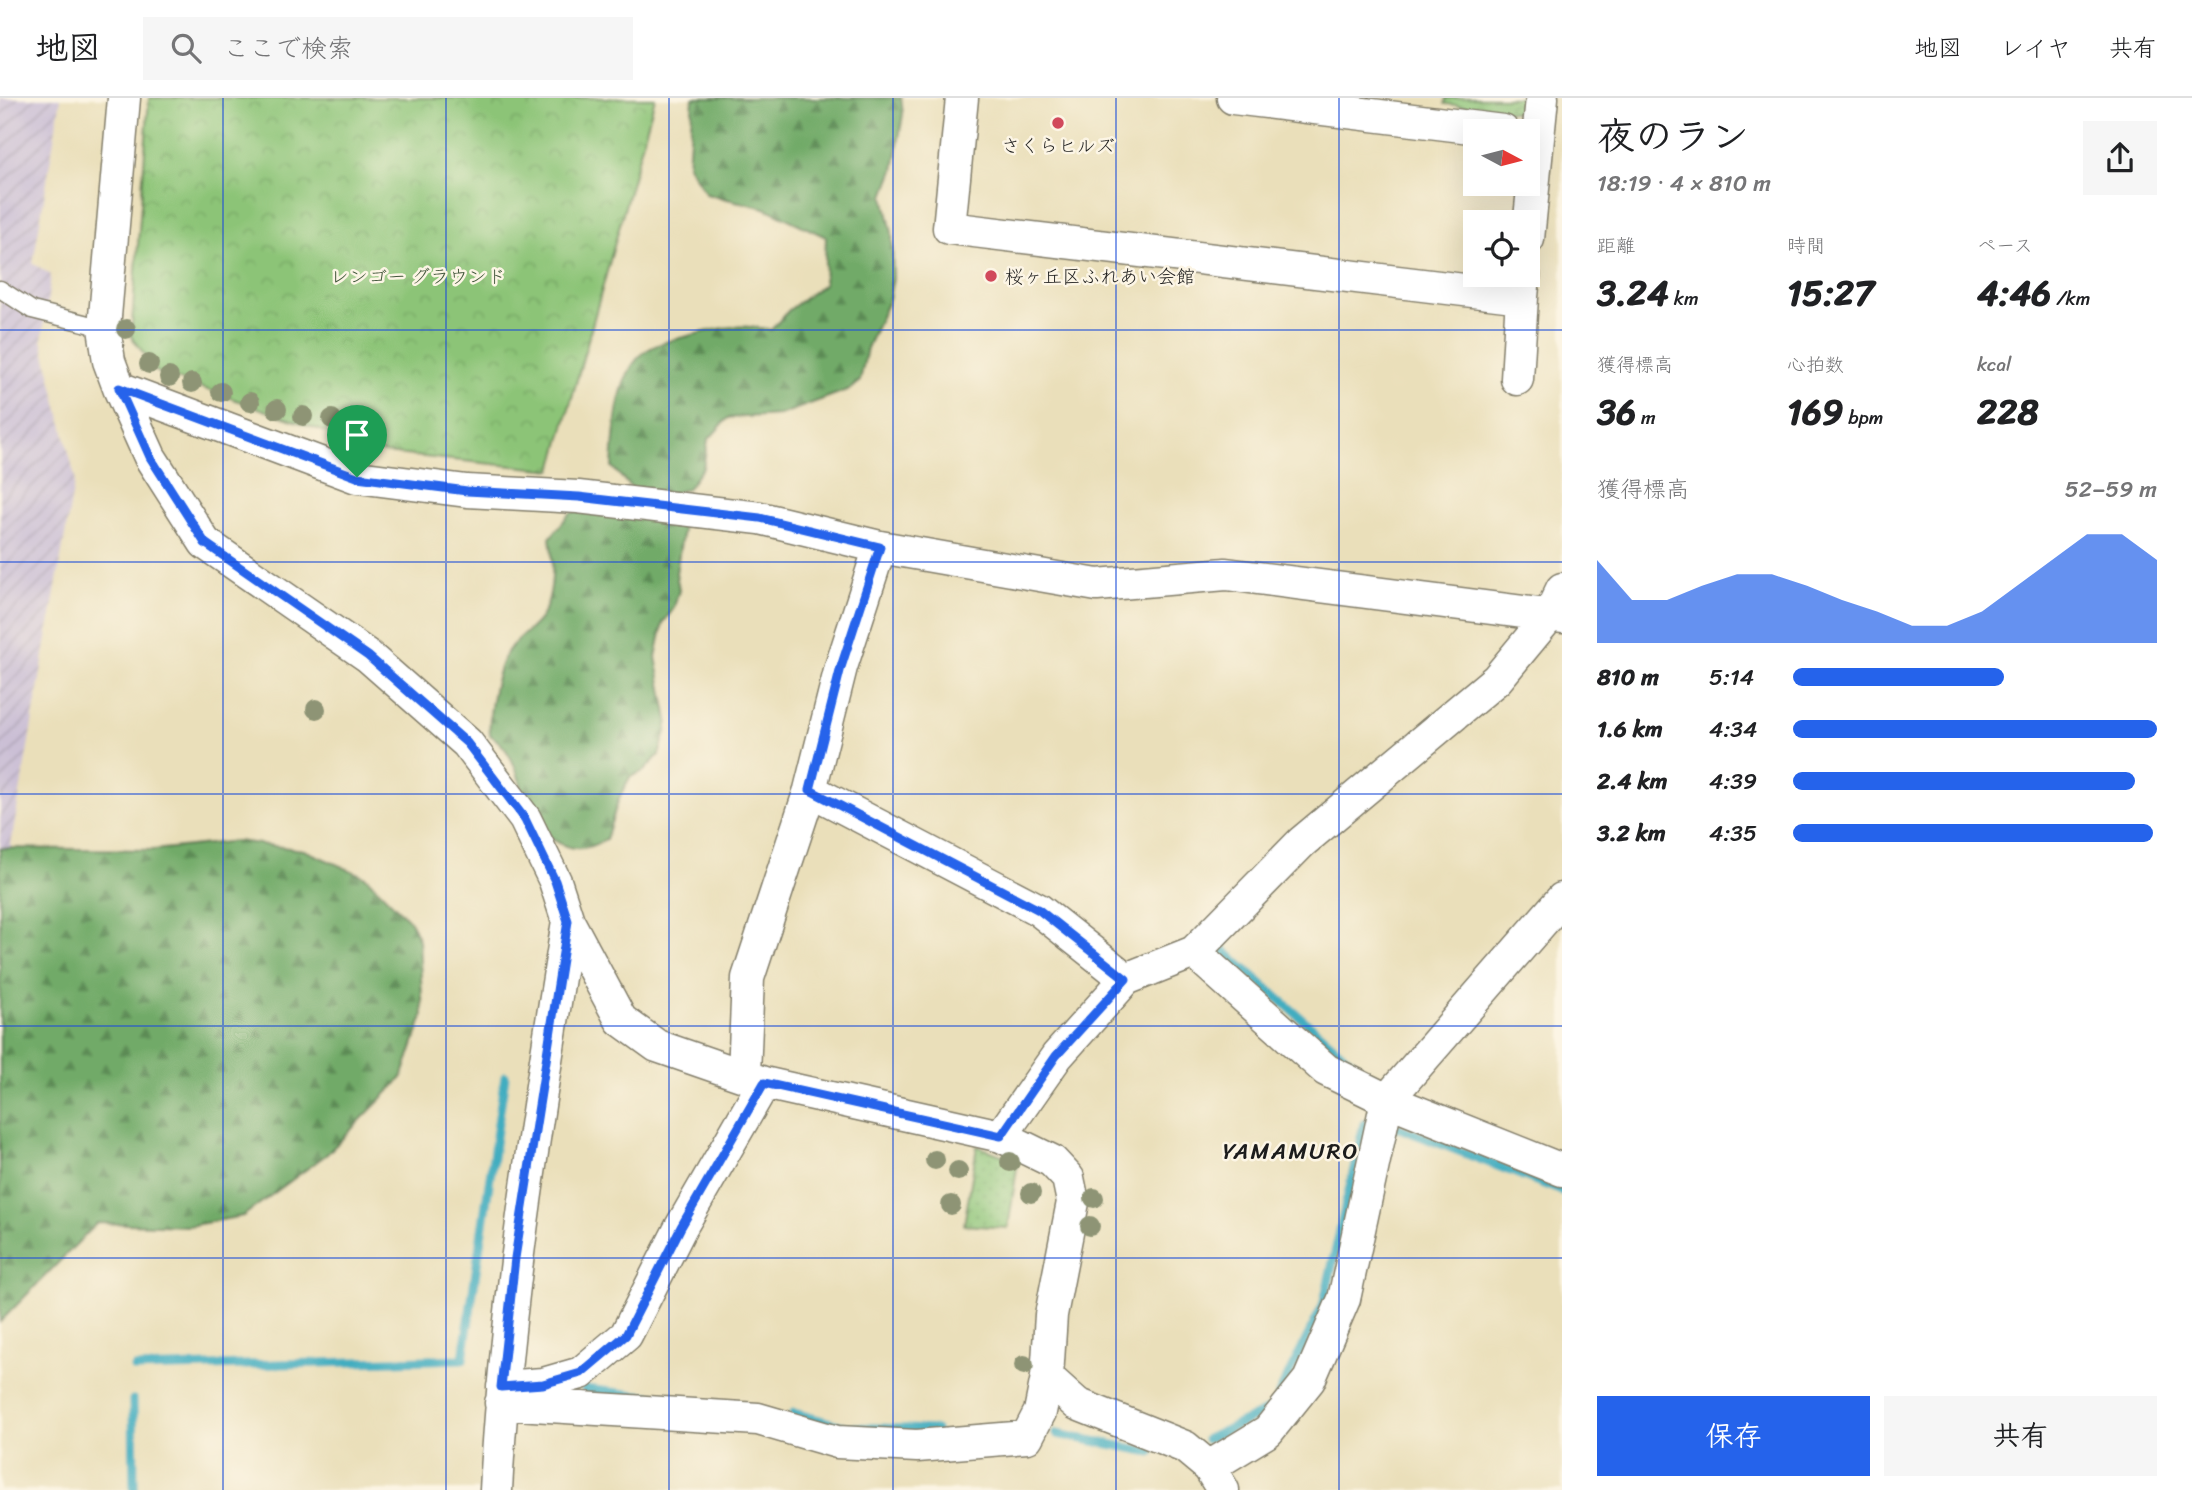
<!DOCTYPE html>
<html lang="ja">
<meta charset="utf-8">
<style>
body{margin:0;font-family:Sriracha,"Klee One",sans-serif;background:#f6f6f6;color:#202124;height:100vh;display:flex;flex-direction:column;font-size:26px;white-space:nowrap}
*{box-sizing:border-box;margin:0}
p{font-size:23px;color:#757577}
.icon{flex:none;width:38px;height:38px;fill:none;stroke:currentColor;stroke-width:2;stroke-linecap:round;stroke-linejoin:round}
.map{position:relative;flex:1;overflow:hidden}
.drawer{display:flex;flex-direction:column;background:#fff;width:630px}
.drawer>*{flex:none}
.needle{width:46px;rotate:97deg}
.fabs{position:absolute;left:1463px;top:21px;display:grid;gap:14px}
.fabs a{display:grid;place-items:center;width:77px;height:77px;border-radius:0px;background:#fff;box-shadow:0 7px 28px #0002;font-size:35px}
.pin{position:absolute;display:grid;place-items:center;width:60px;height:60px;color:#fff;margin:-72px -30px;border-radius:50% 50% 50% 0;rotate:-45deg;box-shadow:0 0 7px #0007}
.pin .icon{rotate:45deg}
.round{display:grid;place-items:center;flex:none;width:74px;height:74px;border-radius:0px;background:#f6f6f6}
.headline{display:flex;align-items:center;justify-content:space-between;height:119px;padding:0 35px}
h1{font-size:38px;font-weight:700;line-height:52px}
.figures{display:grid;grid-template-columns:repeat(3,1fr);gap:10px;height:119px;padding:7px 35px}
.figures div{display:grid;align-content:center}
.figures b{font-size:35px;font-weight:700}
.figures small{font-size:19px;font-weight:400}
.figures p{font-size:19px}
.chart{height:196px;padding:14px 35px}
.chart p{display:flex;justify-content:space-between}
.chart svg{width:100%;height:126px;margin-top:7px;fill:#2563eb;opacity:.7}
.primary-button{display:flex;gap:14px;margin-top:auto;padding:14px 35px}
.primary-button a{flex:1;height:80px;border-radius:0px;background:#2563eb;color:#fff;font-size:28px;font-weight:700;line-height:80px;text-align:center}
.primary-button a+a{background:#f6f6f6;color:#202124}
ul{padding:0 35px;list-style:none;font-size:23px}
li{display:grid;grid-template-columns:112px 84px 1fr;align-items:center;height:52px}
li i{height:18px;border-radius:9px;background:#2563eb}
header{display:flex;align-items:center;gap:42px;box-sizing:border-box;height:98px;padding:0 35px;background:#fff;border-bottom:2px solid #e0e0e0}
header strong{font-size:33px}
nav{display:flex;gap:38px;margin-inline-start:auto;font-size:24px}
.search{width:490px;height:63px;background:#f6f6f6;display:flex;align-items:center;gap:18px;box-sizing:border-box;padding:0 24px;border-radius:0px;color:#757577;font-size:26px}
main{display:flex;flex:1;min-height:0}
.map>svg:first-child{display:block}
.industrial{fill:url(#industrial-furrows)}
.grass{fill:url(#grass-dots);stroke:#54704a;stroke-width:2}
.forest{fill:url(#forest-firs);stroke:#466342;stroke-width:2}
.park{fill:url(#park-crowns);stroke:#54704a;stroke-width:2}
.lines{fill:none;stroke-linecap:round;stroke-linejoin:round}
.stream{stroke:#42adc0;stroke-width:9}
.lane-casing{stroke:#837e6b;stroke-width:19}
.street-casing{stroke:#837e6b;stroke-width:35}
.lane{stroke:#fff;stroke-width:16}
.street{stroke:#fff;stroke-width:32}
.tree{fill:#8e9475}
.route-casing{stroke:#fff;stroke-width:14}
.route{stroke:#2563eb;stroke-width:9}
.grid{fill:none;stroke:#1d4ed8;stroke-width:2;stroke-opacity:0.55}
.poi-dot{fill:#d1495b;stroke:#fcf5e5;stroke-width:2.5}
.labels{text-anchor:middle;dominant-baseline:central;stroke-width:5;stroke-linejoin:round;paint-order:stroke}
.poi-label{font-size:19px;fill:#1c1c1c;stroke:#fcf5e5}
.park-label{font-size:19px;fill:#43573c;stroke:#fcf5e5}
.quarter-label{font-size:23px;letter-spacing:2px;fill:#1c1c1c;stroke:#fcf5e5}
</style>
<header>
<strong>地図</strong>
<div class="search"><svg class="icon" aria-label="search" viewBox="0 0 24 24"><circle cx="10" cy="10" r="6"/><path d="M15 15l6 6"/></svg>ここで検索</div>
<nav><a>地図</a><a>レイヤ</a><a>共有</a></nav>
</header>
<main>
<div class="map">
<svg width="1562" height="1392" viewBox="0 0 1562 1392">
<defs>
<pattern id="industrial-furrows" width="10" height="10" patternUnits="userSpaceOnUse" patternTransform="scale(1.75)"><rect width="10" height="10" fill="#cbbfd5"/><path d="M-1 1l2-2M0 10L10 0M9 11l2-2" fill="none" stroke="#aea4b6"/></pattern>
<pattern id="grass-dots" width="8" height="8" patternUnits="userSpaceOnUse" patternTransform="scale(1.75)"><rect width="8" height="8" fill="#8cc477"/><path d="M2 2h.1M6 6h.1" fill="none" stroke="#78a866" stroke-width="1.8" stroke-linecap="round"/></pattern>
<pattern id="forest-firs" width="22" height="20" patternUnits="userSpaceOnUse" patternTransform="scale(1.75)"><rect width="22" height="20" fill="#71aa68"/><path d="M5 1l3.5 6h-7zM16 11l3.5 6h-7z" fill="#5c8a55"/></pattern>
<pattern id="park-crowns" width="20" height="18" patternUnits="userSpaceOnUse" patternTransform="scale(1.75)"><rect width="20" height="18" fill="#8cc477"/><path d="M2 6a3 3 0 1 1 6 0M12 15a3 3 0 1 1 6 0" fill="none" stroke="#78a866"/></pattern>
</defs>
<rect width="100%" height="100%" fill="#fcf5e5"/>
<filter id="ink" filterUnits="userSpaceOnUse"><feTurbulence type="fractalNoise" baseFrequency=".0143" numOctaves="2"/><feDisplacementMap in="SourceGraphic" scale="14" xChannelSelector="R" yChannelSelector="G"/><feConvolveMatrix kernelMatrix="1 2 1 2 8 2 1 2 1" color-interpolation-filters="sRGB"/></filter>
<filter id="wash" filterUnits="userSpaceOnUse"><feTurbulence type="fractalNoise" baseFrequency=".00686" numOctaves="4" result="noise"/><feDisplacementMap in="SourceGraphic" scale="28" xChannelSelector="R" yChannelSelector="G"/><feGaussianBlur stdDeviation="1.57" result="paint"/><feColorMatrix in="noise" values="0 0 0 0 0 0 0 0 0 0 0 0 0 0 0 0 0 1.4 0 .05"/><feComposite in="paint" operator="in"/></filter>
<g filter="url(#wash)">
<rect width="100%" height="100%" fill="#eadfba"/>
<path class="industrial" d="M0 0H61L33 165 51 177 42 242 75 380 10 752 0 750Z"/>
<path class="grass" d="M977 1048 1018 1063 1008 1130 964 1127Z"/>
<path class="forest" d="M693 0H901L903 16 894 72 884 98 892 135 893 180 889 201 867 250 860 283 850 291 780 317 728 320 708 342 703 369 687 391 657 400 635 394 612 369C614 335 616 273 646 253 659 244 677 241 692 237 723 229 740 225 771 232L789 212 824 186 826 139 765 110 706 96 688 67Z
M594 407 676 419 683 431 676 475 679 492 674 510 663 525 656 559 668 622 666 634 659 657 644 673 630 679 619 700 606 741C590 750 578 754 561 746 513 724 531 662 490 637 488 615 496 566 511 549 520 538 534 530 541 519 554 500 554 461 550 440L570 415Z
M237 743 304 752 366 779 410 823 419 842 423 918 402 980 327 1056 243 1118 188 1128 97 1125 0 1224V750L153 752Z"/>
<path class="park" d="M149 0H655L552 372 385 355 157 274 131 238Z
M1446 0H1530L1528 10 1520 15 1445 6Z"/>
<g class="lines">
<path class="stream" d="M1223 852 1369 979
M1397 1029 1562 1093
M135 1270 463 1261 505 978
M585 1291 662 1300
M1279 1296 1323 1208 1364 1026
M133 1302 134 1392
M794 1315 846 1329 936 1332
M1057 1336 1151 1354
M1207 1341 1270 1311"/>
</g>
</g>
<g filter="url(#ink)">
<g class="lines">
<g class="lane-casing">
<path id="lane" d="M0 191 32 212 104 230"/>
</g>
<g class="street-casing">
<path id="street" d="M124 0 104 230 109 263 119 290 150 359 205 445 368 558 467 645 525 721 555 783 568 823 621 922 657 948 764 985 1001 1038 1052 1063 1068 1080 1073 1104 1051 1217 1047 1279 1077 1306 1185 1349 1209 1369 1223 1392
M962 0 949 130 1522 199 1524 177
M1233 0 1503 33
M1528 141 1542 0
M1517 281 1522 199
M119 290 357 379 467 393 578 399 760 420 880 449 1097 487 1226 476 1562 519
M810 692 1039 812 1126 881
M1194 854 1326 972 1387 1002 1562 1072
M744 976 748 880 810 692 841 569 880 449
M1001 1038 1057 958 1126 881 1194 854 1302 744 1497 581 1549 518 1562 491
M503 1289 543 1286 581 1275 626 1237 681 1129 764 985
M501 1305 758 1321 837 1344 917 1348 1027 1339 1040 1314 1047 1279
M1209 1369 1268 1333 1309 1282 1344 1201 1387 1002 1562 801
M496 1392C506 1200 538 1012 568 823"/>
</g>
<use href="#lane" class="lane"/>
<use href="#street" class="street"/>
</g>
<g class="tree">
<circle cx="126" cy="231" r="10"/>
<circle cx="149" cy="266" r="10"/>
<circle cx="169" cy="279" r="10"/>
<circle cx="192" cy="285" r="10"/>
<circle cx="221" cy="294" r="10"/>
<circle cx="250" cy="304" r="10"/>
<circle cx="277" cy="311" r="10"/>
<circle cx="303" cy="318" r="10"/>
<circle cx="332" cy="321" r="10"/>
<circle cx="316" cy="611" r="10"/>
<circle cx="935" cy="1062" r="10"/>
<circle cx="1010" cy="1064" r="10"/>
<circle cx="958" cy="1073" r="10"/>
<circle cx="1031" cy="1095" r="10"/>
<circle cx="1094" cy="1100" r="10"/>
<circle cx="951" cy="1107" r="10"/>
<circle cx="1090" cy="1128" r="10"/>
<circle cx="1024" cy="1267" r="10"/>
</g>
</g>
<g class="lines" filter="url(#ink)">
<g class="route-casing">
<path id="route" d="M119 290 357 379 467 393 579 399 760 420 880 449 841 569 810 692 1039 812 1126 881 1056 958 1001 1038 764 985 681 1129 626 1237 581 1275 543 1286 501 1289 515 1160 568 823 555 783 525 721 467 645 368 558 205 445 150 359Z"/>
</g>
<use href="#route" class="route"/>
</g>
<path class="grid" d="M223 0V1392M446 0V1392M669 0V1392M893 0V1392M1116 0V1392M1339 0V1392M0 232H1562M0 464H1562M0 696H1562M0 928H1562M0 1160H1562"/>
<g class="poi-dot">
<circle cx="1058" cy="25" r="7"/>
<circle cx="991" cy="178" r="7"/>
</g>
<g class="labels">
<g class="poi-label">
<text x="1058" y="47">さくらヒルズ</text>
<text x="1005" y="178" text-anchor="start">桜ヶ丘区ふれあい会館</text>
</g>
<g class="park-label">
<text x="418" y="178">レンゴー グラウンド</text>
</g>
<g class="quarter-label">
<text x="1291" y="1053">YAMAMURO</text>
</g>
</g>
</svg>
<div class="fabs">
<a><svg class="needle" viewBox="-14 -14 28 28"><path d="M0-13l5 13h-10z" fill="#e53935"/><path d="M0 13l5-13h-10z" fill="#757577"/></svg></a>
<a><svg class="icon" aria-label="locate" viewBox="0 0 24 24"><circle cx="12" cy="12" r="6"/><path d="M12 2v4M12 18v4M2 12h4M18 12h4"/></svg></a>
</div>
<div class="pin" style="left:357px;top:379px;background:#1e9e55"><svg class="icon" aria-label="arrive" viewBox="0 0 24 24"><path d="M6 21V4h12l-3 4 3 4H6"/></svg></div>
</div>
<section class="drawer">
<div class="headline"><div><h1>夜のラン</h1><p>18:19 · 4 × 810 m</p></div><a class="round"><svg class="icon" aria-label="share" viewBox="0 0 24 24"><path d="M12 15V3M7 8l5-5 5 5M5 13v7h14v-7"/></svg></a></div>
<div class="figures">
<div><p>距離</p><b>3.24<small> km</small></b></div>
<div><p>時間</p><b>15:27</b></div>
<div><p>ペース</p><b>4:46<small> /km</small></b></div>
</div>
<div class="figures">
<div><p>獲得標高</p><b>36<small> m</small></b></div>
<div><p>心拍数</p><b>169<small> bpm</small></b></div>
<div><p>kcal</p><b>228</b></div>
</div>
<div class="chart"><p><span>獲得標高</span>52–59 m</p>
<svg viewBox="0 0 160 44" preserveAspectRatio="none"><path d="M0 44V15L10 29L20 29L30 24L40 20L50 20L60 24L70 29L80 33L90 38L100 38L110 33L120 24L130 15L140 6L150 6L160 15V44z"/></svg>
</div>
<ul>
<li><b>810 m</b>5:14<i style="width:58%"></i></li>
<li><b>1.6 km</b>4:34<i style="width:100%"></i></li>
<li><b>2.4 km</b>4:39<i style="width:94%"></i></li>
<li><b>3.2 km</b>4:35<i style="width:99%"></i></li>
</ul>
<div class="primary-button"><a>保存</a><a>共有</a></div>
</section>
</main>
